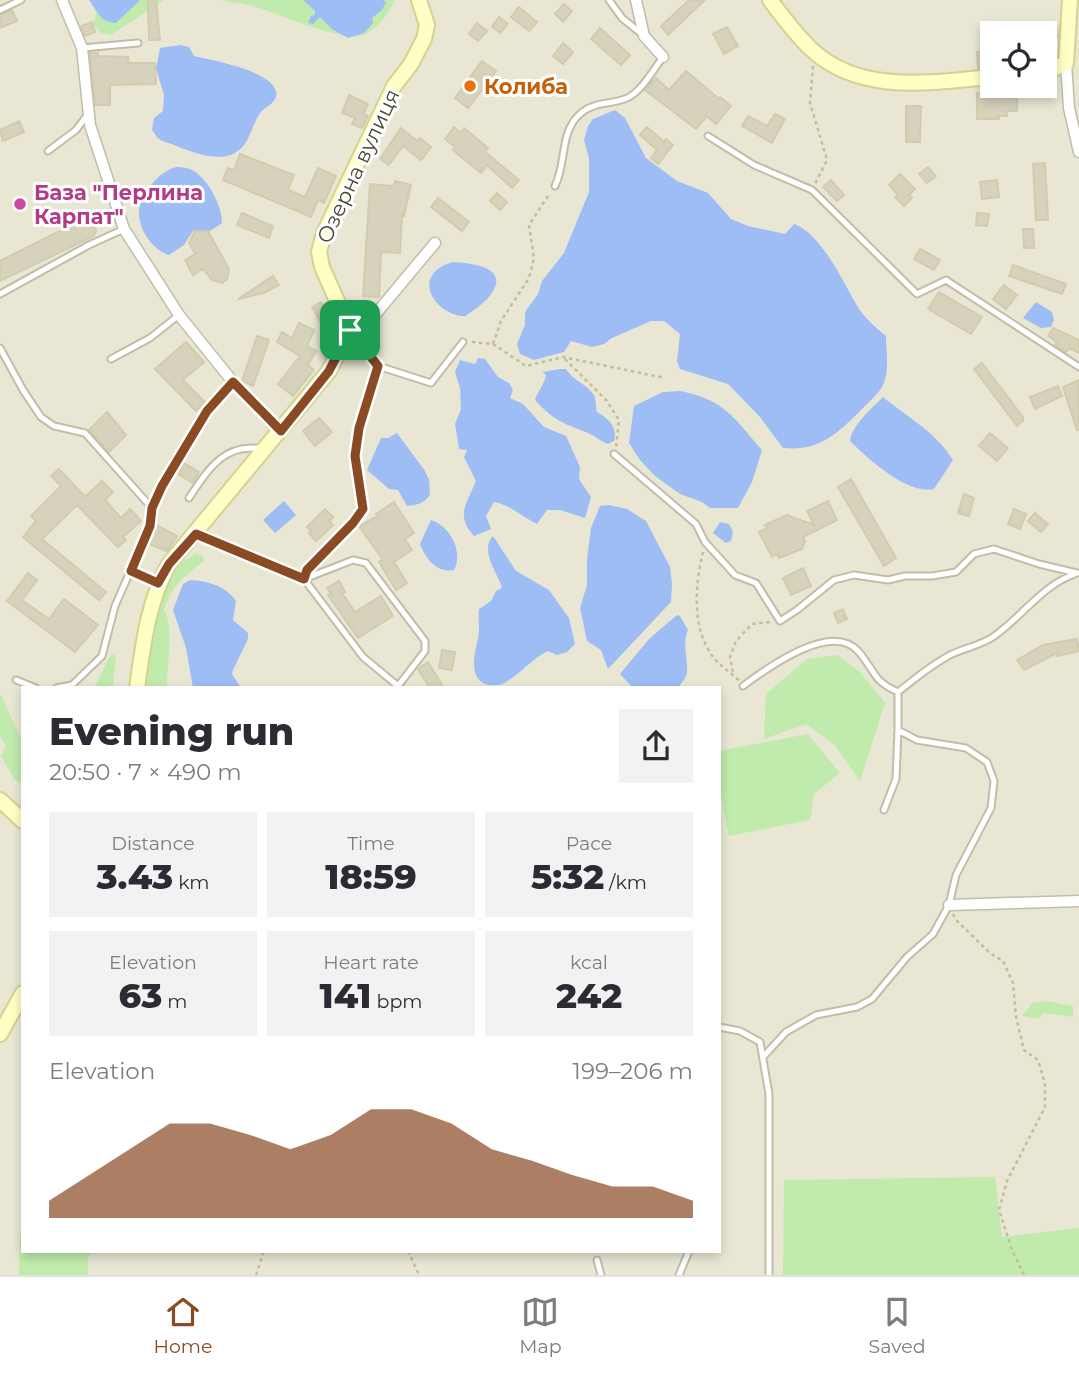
<!DOCTYPE html>
<meta charset="utf-8">
<style>
body{margin:0;font-family:Montserrat,sans-serif;background:#f2f2f3;color:#2b2b33;height:100vh;display:flex;flex-direction:column;font-size:26px;white-space:nowrap}
*{box-sizing:border-box;margin:0}
p{font-size:23px;color:#7c7c81}
.icon{flex:none;width:38px;height:38px;fill:none;stroke:currentColor;stroke-width:2;stroke-linecap:round;stroke-linejoin:round}
.map{position:relative;flex:1;overflow:hidden}
.side{position:absolute;left:21px;top:686px;width:700px;height:567px;display:flex;flex-direction:column;background:#fff;border-radius:0px;box-shadow:0 4px 10px #0003}
.side>*{flex:none}
.tools{position:absolute;left:980px;top:21px;display:grid;gap:14px}
.tools a{display:grid;place-items:center;width:77px;height:77px;border-radius:0px;background:#fff;box-shadow:0 4px 10px #0003;font-size:35px}
.pin{position:absolute;display:grid;place-items:center;width:60px;height:60px;color:#fff;margin:-30px;border-radius:14px;box-shadow:0 4px 10px #0006}
.round{display:grid;place-items:center;flex:none;width:74px;height:74px;border-radius:0px;background:#f2f2f3}
.overview{display:flex;align-items:center;justify-content:space-between;height:119px;padding:0 28px}
h1{font-size:38px;font-weight:800;line-height:52px}
.stats{display:grid;grid-template-columns:repeat(3,1fr);gap:10px;height:119px;padding:7px 28px}
.stats div{display:grid;align-content:center;border-radius:0px;background:#f2f2f3;text-align:center}
.stats b{font-size:35px;font-weight:800}
.stats small{font-size:19px;font-weight:400}
.stats p{font-size:19px}
.chart{height:196px;padding:14px 28px}
.chart p{display:flex;justify-content:space-between}
.chart svg{width:100%;height:126px;margin-top:7px;fill:#8a4a24;opacity:.7}
.tabs{display:flex;justify-content:space-around;align-items:center;height:98px;border-top:2px solid #e1e1e2;background:#fff;font-size:19px;color:#7c7c81}
.tabs a{display:grid;justify-items:center;gap:4px}
.tabs .on{color:#8a4a24}
.map>svg:first-child{display:block}
.residential{fill:#e9e7d4;fill-rule:evenodd}
.green{fill:#c0ebac}
.water{fill:#9ebdf5}
.building{fill:#d7d2bb;stroke:#d2ccad;stroke-width:2}
.lines{fill:none;stroke-linecap:round;stroke-linejoin:round}
.lane-casing{stroke:#c0bea8;stroke-width:9}
.street-casing{stroke:#c0bea8;stroke-width:13}
.secondary-casing{stroke:#d4d291;stroke-width:18}
.path{stroke:#c3be98;stroke-width:2.5;stroke-dasharray:3.5 3.5;stroke-linecap:butt}
.lane{stroke:#fff;stroke-width:5}
.street{stroke:#fff;stroke-width:10}
.secondary{stroke:#ffffc5;stroke-width:14}
.route-casing{stroke:#fff;stroke-width:14}
.route{stroke:#8a4a24;stroke-width:9}
.food-dot{fill:#e8710a;stroke:#fff;stroke-width:2.5}
.hotel-dot{fill:#d1479c;stroke:#fff;stroke-width:2.5}
.labels{text-anchor:middle;dominant-baseline:central;stroke-width:6;stroke-linejoin:round;paint-order:stroke}
.food-label{font-size:21px;font-weight:bold;fill:#c56008;stroke:#fff;text-anchor:start}
.street-label{font-size:21px;fill:#474535;stroke:#fff}
.hotel-label{font-size:21px;font-weight:bold;fill:#b23c85;stroke:#fff;text-anchor:start}
</style>
<div class="map">
<svg width="1079" height="1275" viewBox="0 0 1079 1275">
<rect width="100%" height="100%" fill="#f4f3e6"/>
<path class="residential" d="M0 0H1079V1275H0ZM992 33H1045V86H992ZM23 688H719V1251H23Z"/>
<path class="green" d="M100 0H164L111 35 101 33 93 24Z
M222 0H395C388 14 378 29 363 35 342 43 277 13 253 6 243 3 232 3 222 0Z
M195 554 202 555 204 561C186 575 170 587 164 610 175 626 166 668 167 688H141C149 643 149 579 195 554Z
M111 654 116 656 113 688H94Z
M837 655 860 672 885 703 860 781 834 744 806 724 764 739 766 694 807 659Z
M0 693 21 739 23 784 14 779 1 756 6 746 0 736Z
M808 734 840 773 814 794 810 820 729 836 719 787V751Z
M1046 1001 1073 1006V1017L1044 1013 1039 1019 1022 1016 1032 1003Z
M995 1177 1002 1237 1079 1228V1275H783L784 1180Z
M23 1231V1251H93L88 1257V1275H19L20 1233Z"/>
<path class="water" d="M89 0H140L116 23C101 23 97 11 89 0Z
M303 0H384L386 2 382 10 372 18 373 23 364 33 348 38 333 30 320 17 313 24 308 23 311 16 315 15V11Z
M180 45 189 47 194 56C211 60 282 72 276 97 274 104 265 107 261 112 254 120 251 136 244 145 228 167 194 153 174 145 170 143 163 142 159 139 156 137 155 133 152 130L154 118 163 111 164 95 156 69 160 48Z
M615 110 625 118 646 158 677 181 708 193 731 219 748 226 785 234 794 224C822 234 844 284 859 309 866 319 877 329 886 336 886 351 889 365 885 379 883 390 873 398 866 405 841 430 822 452 783 448L760 417 728 384 680 369 677 361 680 334 664 321H651L612 338 604 344 592 347 571 341 564 352 534 360 520 354 517 344 525 325V312L538 294 542 281 564 253 589 192V158L584 140 588 126 593 119Z
M177 167C182 167 189 168 194 171 209 181 222 206 222 223L210 231H193L184 245 169 255C152 250 138 229 139 211 140 194 160 170 177 167Z
M453 262C473 263 514 268 488 298 482 305 473 310 466 316 434 316 409 274 453 262Z
M1036 302 1052 312 1054 320 1051 327 1041 328 1023 318Z
M478 358 485 359 498 377 509 383 513 390 510 398 523 404 544 427 566 436 580 467 579 479 591 497 585 518 560 510H547L537 524C522 517 509 504 494 502L486 516 491 529 474 536C455 515 467 504 476 481L464 457 467 450 459 449 455 424 461 409 460 388 455 372 460 360 475 364Z
M560 369H566C573 381 586 383 593 394 597 399 595 406 597 412 608 418 618 427 614 441L608 444C600 441 595 436 588 433 563 423 554 421 535 400 538 391 545 383 546 375L542 372Z
M681 391C726 401 733 417 762 450L752 482 738 508H710L702 502 680 494 655 476 640 460 629 443 634 406 663 392Z
M883 397C907 417 936 432 953 460L934 489C908 495 868 459 850 441 852 425 872 408 883 397Z
M397 433 425 471 429 480 430 495C424 503 418 505 407 506L398 490 389 489 367 470 381 438H388Z
M284 501 296 515 275 533 263 520Z
M609 505 627 509 646 521 670 567 672 584 671 602 608 669 601 650 587 641 580 608 587 585V559L591 528 600 506Z
M431 520C450 526 464 552 454 570 436 573 426 559 420 544Z
M720 522 729 524 733 532 731 541 726 543 713 533Z
M493 536 516 571 549 590 569 618 575 644 567 652 557 655 548 651C531 659 520 675 504 683 498 686 489 686 483 683 466 672 478 646 479 631 479 623 478 616 479 609L491 601 496 591 502 588C498 573 479 551 493 536Z
M190 580C208 581 226 586 236 601L233 620 248 633V639L233 670 232 674 241 688H193L186 648 173 610 183 584Z
M677 615 680 616 688 630C682 644 688 658 687 672 686 679 681 683 678 688H633L620 674 649 639Z"/>
<path class="building" d="M148 0H156L160 40H149Z
M689 0H705L668 35 661 26Z
M564 4 572 11 563 22 555 14Z
M519 7 537 22 529 31 511 17Z
M12 10 17 21 0 28V15Z
M499 17 508 24 500 33 492 26Z
M92 22 95 32 85 36 81 26Z
M477 23 487 31 478 41 469 34Z
M1045 25H1056L1057 37H1045Z
M727 27 738 46 724 54 713 34Z
M600 28 630 55 621 65 591 39Z
M563 43 573 52 563 64 553 56Z
M977 52H992V68H978Z
M90 53H98V56L128 57V63H155L156 84 110 85V105H95Z
M482 61 496 71 468 108 455 98Z
M686 71 719 99 720 97 731 106 716 124 707 116 696 129 645 90 656 78 669 90Z
M977 93H1017V111H1007V116H999V119H977Z
M349 95 368 104 363 114 368 116 362 128 352 124 355 118 342 113Z
M906 106H921L920 142H906Z
M775 114 785 119 772 143 742 126 748 116 767 126Z
M19 121 24 132 3 141 0 130Z
M454 127 460 133 464 128 488 148 485 152 519 180 512 188 487 165 481 173 453 150 455 147 445 139Z
M647 127 664 142 666 139 673 145 658 164 651 158 657 150 640 135Z
M401 128 417 141 420 138 431 147 421 160 403 146 389 165 380 159Z
M240 154 294 175 288 190 305 197 318 168 336 176 324 203 318 200 311 217 223 180 228 168 234 170Z
M1045 163 1048 220H1036L1033 164Z
M928 167 936 176 927 183 919 174Z
M900 174 915 189 909 195 912 198 904 206 895 197 898 195 889 185Z
M831 180 844 195 837 201 823 187Z
M997 180 999 197 982 199 980 182Z
M395 181 411 185 404 216 402 215 400 253 381 252 379 297 363 296 370 184 394 186Z
M497 193 507 202 500 210 490 201Z
M438 198 469 222 462 231 431 207Z
M242 213 273 226 269 238 237 225Z
M977 213 989 214 987 226 976 225Z
M89 216 96 230 94 236 0 281V261Z
M1023 229H1033L1034 248H1024Z
M195 231H208L229 269 227 279 222 283 212 280 203 269 193 275 185 260 195 254 189 243Z
M920 249 940 260 934 270 914 259Z
M1013 265 1066 284 1062 294 1009 276Z
M273 276 279 285 264 293 238 299Z
M1004 285 1017 295 1006 309 993 299Z
M939 292 982 317 971 334 928 309Z
M321 302 331 321 322 325 312 307Z
M299 323 314 330 307 346 316 351 308 365 314 370 293 396 278 384 300 356 277 342 282 332 292 338Z
M1053 328 1079 340V353L1069 348 1066 352 1055 345 1057 342 1048 336Z
M257 336 269 340 253 386 242 381Z
M186 342 204 362 183 380 205 402 196 411 155 369Z
M982 363 1023 417V421L1017 426 974 369Z
M1079 380V430H1077L1063 387Z
M1058 386 1062 396 1035 409 1030 397Z
M107 412 126 435 109 452 89 430Z
M319 418 332 432 315 446 303 431Z
M990 433 1008 448 997 461 979 446Z
M184 463 199 472 193 483 178 474Z
M59 469 85 497 102 481 113 492 105 500 121 518 130 509 141 521 123 537 126 540 118 547 77 505 42 539 106 592 99 600 23 537 36 521 31 516 61 486 51 476Z
M851 479 896 558 884 566 838 487Z
M964 494 974 498 969 516 958 513Z
M828 501 837 520 803 537 805 542 802 549 779 558 777 554 772 557 759 532 767 528 765 525 787 515 814 525 807 511Z
M394 502 414 533 405 539 412 550 394 562 407 583 396 590 379 562 383 560 359 526 378 516 376 514Z
M325 509 333 517 329 521 333 525 316 541 309 533 311 531 307 527Z
M1014 509 1026 514 1020 529 1008 524Z
M1035 513 1048 524 1041 532 1028 521Z
M156 525 177 536 167 551 149 544Z
M803 568 811 586 791 595 783 578Z
M28 573 37 580 22 600 49 619 64 599 98 625 75 652 7 601Z
M339 581 345 592 342 593 355 612 381 596 393 616 358 638 328 595 331 594 327 588Z
M843 609 847 619 838 623 834 613Z
M1077 639 1079 651 1057 656V653L1024 670 1017 660 1043 645Z
M442 650 455 652 452 670 439 668Z
M428 662 444 688H430L418 669Z"/>
<g class="lines">
<g class="lane-casing">
<path id="lane" d="M609 0 622 18 643 35
M0 10 21 0
M82 48 138 43
M708 136 754 165 812 190 917 294 946 280 1079 367
M48 151 76 130 88 114
M555 186C567 162 559 133 580 114 594 101 611 105 627 98 641 92 654 69 663 57
M0 294 89 245 124 229
M352 333 378 366 431 383 463 342
M0 348 23 390 41 417 54 426 85 433 152 508 150 526 115 606 102 656 72 685 56 688
M111 359 150 338 179 315
M614 454 696 524 705 542 735 575 756 583 780 621 797 610 834 580 854 575 888 580 905 576H932L956 572 974 554 994 549 1039 564 1077 573
M189 498C207 471 224 442 262 449
M152 508C173 462 199 420 233 382
M196 534 304 579 307 570 353 522 363 509 355 456 359 428 378 366
M353 560 366 563 425 641V651L398 686 363 657 304 579Z
M131 571 158 583
M16 680 36 688
M743 686C767 668 831 621 858 651 876 671 871 680 898 692
M898 730V692C916 678 932 664 952 654 965 648 981 645 993 637 1021 618 1042 585 1075 574
M719 1027 740 1031 760 1042 769 1094V1275
M764 1056 786 1032 816 1015 857 1007 872 999 907 957 933 934 949 905 956 875 991 808 994 781 987 762 966 748 917 740 898 730 896 779 884 810
M597 1260 601 1275
M679 1275 689 1251"/>
</g>
<g class="street-casing">
<path id="street" d="M62 0 82 48 90 125 124 229 179 315 233 382 280 431
M636 0 644 36 663 57
M1066 63 1069 108 1079 152
M350 330 364 328 435 243
M949 905 1079 901"/>
</g>
<g class="secondary-casing">
<path id="secondary" d="M770 0C783 17 796 35 812 50 861 95 932 82 992 77
M1045 73 1066 63 1070 0
M137 688C143 645 148 601 169 564L329 371 350 330 322 267 319 252 324 233 394 86 411 64 424 39 427 25 419 0
M0 800 23 821
M0 1034 23 993"/>
</g>
<path class="path" d="M813 66 810 103 827 160 815 184
M472 342 493 344 526 366 563 357 665 378
M493 344 501 321 529 278 534 258 529 225 550 193
M565 359 607 401 619 420 616 447
M703 552C695 586 691 629 714 658 721 667 731 672 739 681
M733 672 730 657 736 641 752 624 770 622
M953 914 956 920 990 953 1003 961 1013 983 1016 1017 1024 1050 1038 1060 1045 1084V1107L1007 1181 999 1210 1012 1250 1024 1275
M408 1251 419 1275
M256 1275 264 1251"/>
<use href="#lane" class="lane"/>
<use href="#street" class="street"/>
<use href="#secondary" class="secondary"/>
</g>
<g class="lines">
<g class="route-casing">
<path id="route" d="M350 330 378 366 359 428 355 456 363 509 353 523 307 570 304 579 196 534 169 564 158 583 131 571 150 526 152 508 162 486 207 411 233 382 281 431 329 371Z"/>
</g>
<use href="#route" class="route"/>
</g>
<circle class="food-dot" cx="470" cy="86" r="7"/>
<circle class="hotel-dot" cx="20" cy="204" r="7"/>
<g class="labels">
<g class="food-label">
<text x="484" y="86">Колиба</text>
</g>
<g class="street-label">
<text transform="translate(358 166) rotate(-65)">Озерна вулиця</text>
</g>
<g class="hotel-label">
<text x="34" y="192">База "Перлина<tspan x="34" dy="24">Карпат"</tspan></text>
</g>
</g>
</svg>
<div class="tools">
<a><svg class="icon" aria-label="locate" viewBox="0 0 24 24"><circle cx="12" cy="12" r="6"/><path d="M12 2v4M12 18v4M2 12h4M18 12h4"/></svg></a>
</div>
<div class="pin" style="left:350px;top:330px;background:#1e9e55"><svg class="icon" aria-label="arrive" viewBox="0 0 24 24"><path d="M6 21V4h12l-3 4 3 4H6"/></svg></div>
<section class="side">
<div class="overview"><div><h1>Evening run</h1><p>20:50 · 7 × 490 m</p></div><a class="round"><svg class="icon" aria-label="share" viewBox="0 0 24 24"><path d="M12 15V3M7 8l5-5 5 5M5 13v7h14v-7"/></svg></a></div>
<div class="stats">
<div><p>Distance</p><b>3.43<small> km</small></b></div>
<div><p>Time</p><b>18:59</b></div>
<div><p>Pace</p><b>5:32<small> /km</small></b></div>
</div>
<div class="stats">
<div><p>Elevation</p><b>63<small> m</small></b></div>
<div><p>Heart rate</p><b>141<small> bpm</small></b></div>
<div><p>kcal</p><b>242</b></div>
</div>
<div class="chart"><p><span>Elevation</span>199–206 m</p>
<svg viewBox="0 0 160 44" preserveAspectRatio="none"><path d="M0 44V38L10 29L20 20L30 11L40 11L50 15L60 20L70 15L80 6L90 6L100 11L110 20L120 24L130 29L140 33L150 33L160 38V44z"/></svg>
</div>
</section>
</div>
<nav class="tabs">
<a class="on"><svg class="icon" aria-label="home" viewBox="0 0 24 24"><path d="M3 11l9-7 9 7M6 9v11h12V9"/></svg>Home</a>
<a><svg class="icon" aria-label="map" viewBox="0 0 24 24"><path d="M3 6l6-2 6 2 6-2v14l-6 2-6-2-6 2zM9 4v14M15 6v14"/></svg>Map</a>
<a><svg class="icon" aria-label="saved" viewBox="0 0 24 24"><path d="M7 4h10v16l-5-4-5 4z"/></svg>Saved</a>
</nav>
